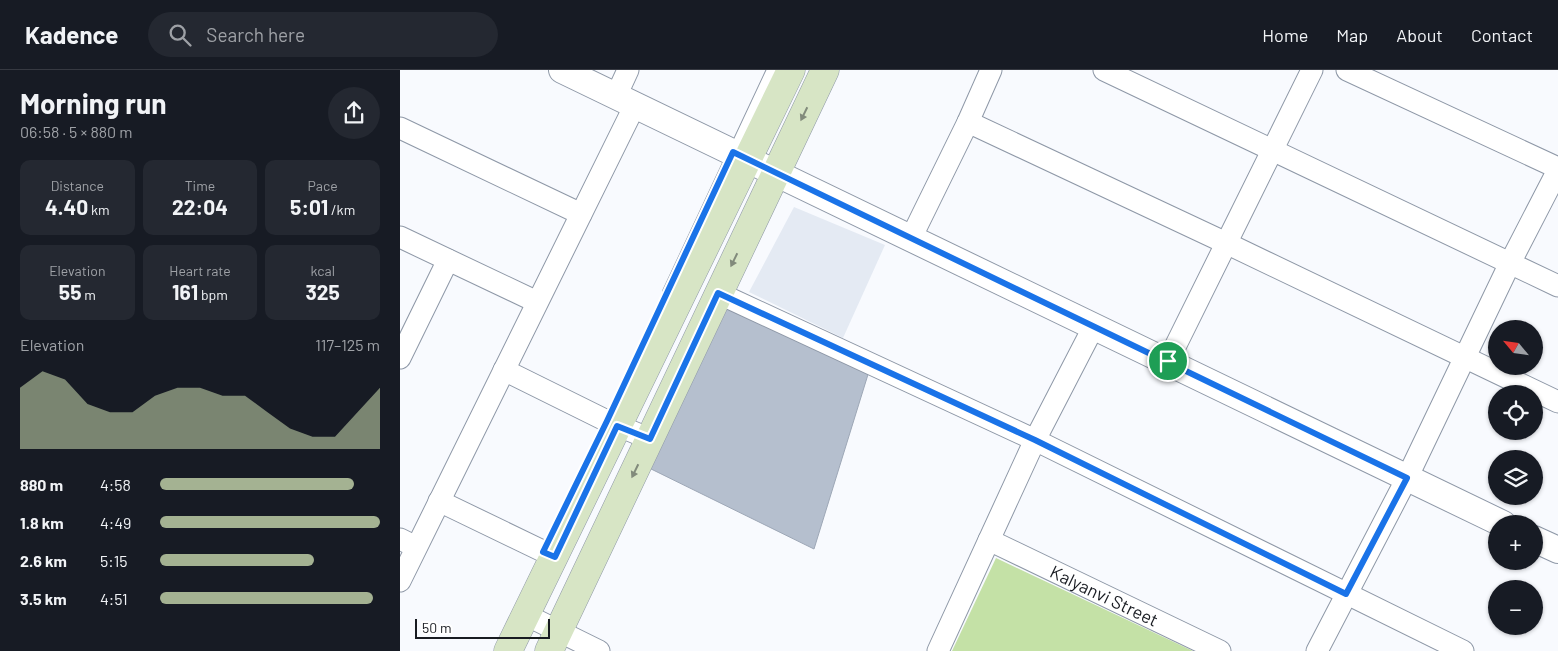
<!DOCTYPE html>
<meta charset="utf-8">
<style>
body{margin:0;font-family:Barlow,sans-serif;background:#242831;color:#f1f3f6;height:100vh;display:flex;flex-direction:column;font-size:19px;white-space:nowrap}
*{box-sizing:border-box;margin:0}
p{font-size:16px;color:#9ea1a6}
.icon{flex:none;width:28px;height:28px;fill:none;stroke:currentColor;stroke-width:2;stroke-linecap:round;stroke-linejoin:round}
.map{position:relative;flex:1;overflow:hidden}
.drawer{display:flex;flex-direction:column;background:#171b24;width:400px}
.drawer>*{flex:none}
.needle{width:32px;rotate:299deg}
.tools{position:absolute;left:1088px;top:250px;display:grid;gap:10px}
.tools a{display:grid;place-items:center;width:55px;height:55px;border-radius:50%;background:#171b24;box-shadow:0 1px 4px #0004;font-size:25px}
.scale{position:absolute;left:15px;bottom:12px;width:135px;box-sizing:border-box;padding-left:5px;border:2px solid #181b21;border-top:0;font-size:14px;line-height:18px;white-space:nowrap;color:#181b21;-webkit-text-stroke:4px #fff;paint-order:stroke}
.pin{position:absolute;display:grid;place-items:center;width:42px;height:42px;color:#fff;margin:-21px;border:2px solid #fff;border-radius:50%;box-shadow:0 1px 5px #0007}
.round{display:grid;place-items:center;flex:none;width:52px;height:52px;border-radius:26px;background:#242831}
.headline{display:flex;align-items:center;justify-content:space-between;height:85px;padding:0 20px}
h1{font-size:28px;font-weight:700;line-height:38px}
.stats{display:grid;grid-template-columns:repeat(3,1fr);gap:8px;height:85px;padding:5px 20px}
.stats div{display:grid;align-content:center;border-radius:10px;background:#242831;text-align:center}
.stats b{font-size:21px;font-weight:700}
.stats small{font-size:14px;font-weight:400}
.stats p{font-size:14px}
.chart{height:140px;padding:10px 20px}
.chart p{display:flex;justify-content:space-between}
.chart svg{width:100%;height:90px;margin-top:5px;fill:#a4b292;opacity:.7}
ul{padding:0 20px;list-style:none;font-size:16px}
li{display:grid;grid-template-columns:80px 60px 1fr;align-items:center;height:38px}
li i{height:12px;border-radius:6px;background:#a4b292}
header{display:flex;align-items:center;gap:30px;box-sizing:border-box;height:70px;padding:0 25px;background:#171b24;border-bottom:1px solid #363941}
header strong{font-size:24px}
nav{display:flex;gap:28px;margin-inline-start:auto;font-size:18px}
.search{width:350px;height:45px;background:#242831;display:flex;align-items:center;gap:12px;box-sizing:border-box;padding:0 18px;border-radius:28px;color:#9ea1a6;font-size:19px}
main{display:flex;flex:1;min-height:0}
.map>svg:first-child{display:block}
.built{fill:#e4eaf3}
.green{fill:#c4e1a6}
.building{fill:#b5bfce;stroke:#9da7b6}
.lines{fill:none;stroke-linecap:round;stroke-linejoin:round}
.service-casing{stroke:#8e98a7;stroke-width:12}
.minor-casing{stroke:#8e98a7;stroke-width:23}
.tertiary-casing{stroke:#8e98a7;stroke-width:28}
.secondary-casing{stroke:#8e98a7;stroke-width:29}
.service{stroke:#fff;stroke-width:10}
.minor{stroke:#fff;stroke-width:21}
.tertiary{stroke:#fff;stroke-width:26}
.secondary{stroke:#d7e5c5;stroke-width:28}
.oneway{fill:#818a7b}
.route-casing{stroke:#fff;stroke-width:10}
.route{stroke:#1a73e8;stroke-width:6}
.labels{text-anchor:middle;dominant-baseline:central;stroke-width:5;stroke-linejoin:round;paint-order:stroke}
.street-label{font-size:18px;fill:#181b21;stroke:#fff}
</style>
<header>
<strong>Kadence</strong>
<div class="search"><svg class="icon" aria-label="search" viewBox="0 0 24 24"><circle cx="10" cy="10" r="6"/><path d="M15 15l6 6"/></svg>Search here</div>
<nav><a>Home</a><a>Map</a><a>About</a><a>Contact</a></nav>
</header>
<main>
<section class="drawer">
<div class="headline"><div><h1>Morning run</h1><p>06:58 · 5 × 880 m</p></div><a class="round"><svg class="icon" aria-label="share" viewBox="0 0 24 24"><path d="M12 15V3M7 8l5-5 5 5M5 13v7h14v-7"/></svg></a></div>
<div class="stats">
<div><p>Distance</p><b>4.40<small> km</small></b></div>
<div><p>Time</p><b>22:04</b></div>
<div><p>Pace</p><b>5:01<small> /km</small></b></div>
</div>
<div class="stats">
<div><p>Elevation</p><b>55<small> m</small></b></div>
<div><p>Heart rate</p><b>161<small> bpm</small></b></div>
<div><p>kcal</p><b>325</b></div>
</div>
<div class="chart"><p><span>Elevation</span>117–125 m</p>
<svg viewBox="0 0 160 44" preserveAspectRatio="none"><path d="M0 44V14L10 6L20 10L30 22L40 26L50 26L60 18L70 14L80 14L90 18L100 18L110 26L120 34L130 38L140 38L150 26L160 14V44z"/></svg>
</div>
<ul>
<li><b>880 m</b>4:58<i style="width:88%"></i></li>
<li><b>1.8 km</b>4:49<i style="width:100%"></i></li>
<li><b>2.6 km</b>5:15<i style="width:70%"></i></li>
<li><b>3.5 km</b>4:51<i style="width:97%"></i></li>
</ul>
</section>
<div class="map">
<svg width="1158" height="581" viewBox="0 0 1158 581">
<rect width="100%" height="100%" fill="#f8fafe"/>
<path class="built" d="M394 137 485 175 443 268 349 222Z"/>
<path class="green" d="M596 488 793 581H552Z"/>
<path class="building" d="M327 226 470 298 414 479 245 396Z"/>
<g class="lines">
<g class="service-casing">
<path id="service" d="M268 222 372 0"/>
</g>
<g class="minor-casing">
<g id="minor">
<path d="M704 0 1158 216"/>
<path d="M947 0 1158 98"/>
<path d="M216 26 228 0"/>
<path d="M568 52 826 173 1158 332"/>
<path d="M0 58 181 144"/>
<path d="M0 167 137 232"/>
<path d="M511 168 568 52 591 0"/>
<path d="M318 223 635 370 1063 581"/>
<path d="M0 288 48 190"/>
<path d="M768 291 912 0"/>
<path d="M104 300 207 351 250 369"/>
<path d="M39 431 155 487"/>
<path d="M0 469 16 477"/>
<path id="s1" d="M589 470 820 581"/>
<path d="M0 511 235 35"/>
<path d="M126 545 199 581"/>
<path d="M538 581 635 370 694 256"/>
<path d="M917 581 1007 408 1110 193 1158 100"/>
</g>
</g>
<g class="tertiary-casing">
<path id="tertiary" d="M162 0 1103 454
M1134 469 1158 480"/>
</g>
<g class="secondary-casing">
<path id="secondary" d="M108 581 391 0
M149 581 425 0"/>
</g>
<use href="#service" class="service"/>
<use href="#minor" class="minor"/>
<use href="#tertiary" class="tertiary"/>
<use href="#secondary" class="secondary"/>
</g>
<defs><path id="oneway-solid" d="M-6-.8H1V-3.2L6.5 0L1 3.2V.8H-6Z" transform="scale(1.25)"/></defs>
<g class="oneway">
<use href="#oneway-solid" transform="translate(404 44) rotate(116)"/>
<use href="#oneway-solid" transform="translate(334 190) rotate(116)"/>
<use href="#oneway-solid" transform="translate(235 401) rotate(116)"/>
</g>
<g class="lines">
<g class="route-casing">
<path id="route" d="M333 82 1007 408 946 524 635 370 318 223 250 369 217 356 155 487 143 482 207 351Z"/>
</g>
<use href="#route" class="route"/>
</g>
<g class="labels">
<g class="street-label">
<text stroke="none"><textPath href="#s1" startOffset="128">Kalyanvi Street</textPath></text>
</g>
</g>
</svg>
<div class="tools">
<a><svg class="needle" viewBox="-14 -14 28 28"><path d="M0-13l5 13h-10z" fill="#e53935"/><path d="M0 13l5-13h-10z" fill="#9ea1a6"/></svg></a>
<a><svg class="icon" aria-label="locate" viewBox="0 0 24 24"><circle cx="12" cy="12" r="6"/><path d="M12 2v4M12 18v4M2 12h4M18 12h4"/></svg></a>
<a><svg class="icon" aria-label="layers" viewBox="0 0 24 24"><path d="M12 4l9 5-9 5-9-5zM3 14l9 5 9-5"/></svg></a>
<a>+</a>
<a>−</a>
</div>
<div class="scale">50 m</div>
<div class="pin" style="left:768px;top:291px;background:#1e9e55"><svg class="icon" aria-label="arrive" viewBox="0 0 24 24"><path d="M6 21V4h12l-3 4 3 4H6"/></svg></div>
</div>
</main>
